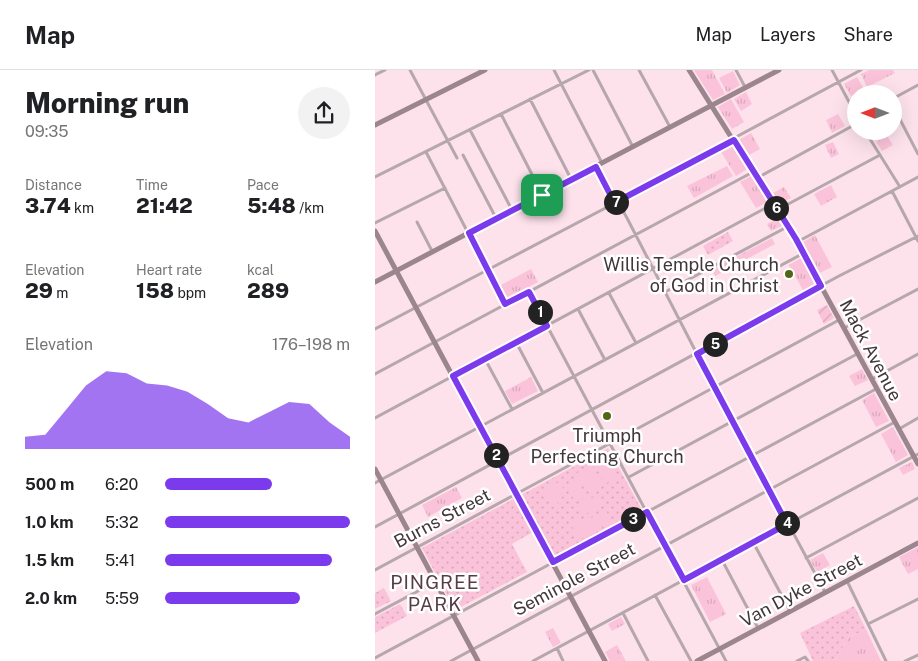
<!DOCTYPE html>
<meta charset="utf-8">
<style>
body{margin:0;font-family:"Public Sans",sans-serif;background:#f2f2f2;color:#202124;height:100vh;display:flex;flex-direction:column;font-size:19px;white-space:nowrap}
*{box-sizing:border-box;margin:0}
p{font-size:16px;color:#757577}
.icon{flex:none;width:28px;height:28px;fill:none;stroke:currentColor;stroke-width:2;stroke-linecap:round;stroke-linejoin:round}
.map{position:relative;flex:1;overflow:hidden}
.side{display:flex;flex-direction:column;background:#fff;width:375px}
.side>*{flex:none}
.needle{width:32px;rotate:270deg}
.buttons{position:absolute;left:472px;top:15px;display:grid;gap:10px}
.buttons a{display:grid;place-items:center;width:55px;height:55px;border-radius:50%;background:#fff;box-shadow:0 5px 20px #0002;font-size:25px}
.pin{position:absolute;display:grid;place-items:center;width:42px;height:42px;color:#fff;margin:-21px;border-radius:10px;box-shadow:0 2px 8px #0006}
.km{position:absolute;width:25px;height:25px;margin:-12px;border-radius:50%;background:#222;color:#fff;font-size:14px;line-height:25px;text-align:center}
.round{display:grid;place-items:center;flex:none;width:52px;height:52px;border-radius:26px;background:#f2f2f2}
.head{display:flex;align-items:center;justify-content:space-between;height:85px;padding:0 25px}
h1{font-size:28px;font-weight:800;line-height:38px}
.metrics{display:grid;grid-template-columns:repeat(3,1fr);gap:8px;height:85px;padding:5px 25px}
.metrics div{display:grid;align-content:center}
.metrics b{font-size:21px;font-weight:800}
.metrics small{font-size:14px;font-weight:400}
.metrics p{font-size:14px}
.chart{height:140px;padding:10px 25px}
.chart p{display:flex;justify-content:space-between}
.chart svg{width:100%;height:90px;margin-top:5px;fill:#7c3aed;opacity:.7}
ul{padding:0 25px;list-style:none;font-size:16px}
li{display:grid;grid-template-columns:80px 60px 1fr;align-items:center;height:38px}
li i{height:12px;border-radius:6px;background:#7c3aed}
header{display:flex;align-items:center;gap:30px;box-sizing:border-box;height:70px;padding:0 25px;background:#fff;border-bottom:1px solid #e0e0e0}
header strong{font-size:24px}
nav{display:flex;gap:28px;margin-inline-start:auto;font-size:18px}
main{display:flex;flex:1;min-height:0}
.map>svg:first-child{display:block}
.grass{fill:url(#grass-tufts)}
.park{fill:url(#park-dots)}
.garden{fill:url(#garden-furrows)}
.pitch{fill:#fbc3d9}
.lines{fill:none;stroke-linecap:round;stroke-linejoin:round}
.street{stroke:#b5a7ac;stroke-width:3}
.secondary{stroke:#9b868e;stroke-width:5}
.route-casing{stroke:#fff;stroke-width:10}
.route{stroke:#7c3aed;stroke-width:6}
.poi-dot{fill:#4f6716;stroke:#fff;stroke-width:2}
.labels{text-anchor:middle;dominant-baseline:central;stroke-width:5;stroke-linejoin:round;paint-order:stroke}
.poi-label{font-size:18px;fill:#43363b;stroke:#fff;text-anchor:end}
.street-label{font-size:18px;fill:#43363b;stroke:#fff}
.neighbourhood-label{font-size:19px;letter-spacing:1px;fill:#563c47;stroke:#fff}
</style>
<header>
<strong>Map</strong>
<nav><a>Map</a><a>Layers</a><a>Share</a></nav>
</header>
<main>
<section class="side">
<div class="head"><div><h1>Morning run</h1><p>09:35</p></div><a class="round"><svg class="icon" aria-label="share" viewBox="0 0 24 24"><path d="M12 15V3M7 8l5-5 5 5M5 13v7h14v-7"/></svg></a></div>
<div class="metrics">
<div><p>Distance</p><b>3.74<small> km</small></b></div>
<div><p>Time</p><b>21:42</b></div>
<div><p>Pace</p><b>5:48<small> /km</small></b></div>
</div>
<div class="metrics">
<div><p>Elevation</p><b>29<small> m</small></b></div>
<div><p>Heart rate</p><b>158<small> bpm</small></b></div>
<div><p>kcal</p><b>289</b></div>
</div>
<div class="chart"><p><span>Elevation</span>176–198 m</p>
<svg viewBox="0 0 160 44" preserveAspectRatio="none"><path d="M0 44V38L10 37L20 25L30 13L40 6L50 7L60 12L70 13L80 16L90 22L100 29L110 31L120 26L130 21L140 22L150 31L160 38V44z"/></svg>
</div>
<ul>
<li><b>500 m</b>6:20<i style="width:58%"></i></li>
<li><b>1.0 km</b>5:32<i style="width:100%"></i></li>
<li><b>1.5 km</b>5:41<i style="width:90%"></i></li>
<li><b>2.0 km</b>5:59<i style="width:73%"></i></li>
</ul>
</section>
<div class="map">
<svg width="543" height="591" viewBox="0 0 543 591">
<defs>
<pattern id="grass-tufts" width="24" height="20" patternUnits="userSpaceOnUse" patternTransform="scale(1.25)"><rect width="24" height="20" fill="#fbc3d9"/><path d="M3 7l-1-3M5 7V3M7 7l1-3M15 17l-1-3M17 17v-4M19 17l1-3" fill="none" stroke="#d8a8bb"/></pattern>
<pattern id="park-dots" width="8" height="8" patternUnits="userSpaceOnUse" patternTransform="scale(1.25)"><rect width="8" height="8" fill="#fbc3d9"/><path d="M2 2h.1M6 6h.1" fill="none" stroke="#d8a8bb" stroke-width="1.8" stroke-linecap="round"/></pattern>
<pattern id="garden-furrows" width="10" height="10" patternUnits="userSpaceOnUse" patternTransform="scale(1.25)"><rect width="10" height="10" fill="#fbc3d9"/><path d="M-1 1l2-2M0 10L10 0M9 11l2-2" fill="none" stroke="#d8a8bb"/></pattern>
</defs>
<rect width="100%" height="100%" fill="#fde2ec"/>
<path class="grass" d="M319 0H337L350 24 338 30Z
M494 0H518L520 3 492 17 486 4Z
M358 1 365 15 352 23 344 8Z
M482 7 489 19 476 26 469 14Z
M371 22 377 34 366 41 359 29Z
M356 29 369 52 357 59 343 37Z
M463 44 470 56 457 63 451 50Z
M376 63 385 79 374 85 364 70Z
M512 66 518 75 507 81 501 72Z
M458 72 464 84 456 88 450 75Z
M358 76 372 99 361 106 346 82Z
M352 96 358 106 319 128 312 116Z
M376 106 392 132 381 138 365 112Z
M456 115 462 127 446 136 439 124Z
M409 117 416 128 404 134 398 123Z
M403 148 407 156 396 161 392 154Z
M440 165 457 197 445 203 428 172Z
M397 168 400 174 340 206 337 199Z
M426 188 441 215 429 222 414 195Z
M156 199 163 212 131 229 124 216Z
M487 299 493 310 480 316 474 306Z
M156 307 163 321 137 334 130 321Z
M499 323 514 351 501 357 487 330Z
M518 357 533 385 521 392 506 364Z
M537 392 540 399 528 405 524 398Z
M81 417 87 428 53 447 47 435Z
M543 477V499L533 504 524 487Z
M448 483 455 495 442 502 435 490Z
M332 507 351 544 335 552 316 515Z
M246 547 250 554 237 561 233 554Z
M178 558 186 573 178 577 170 562Z
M491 559 506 591H460L473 568Z
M242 575 251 591H235L230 582Z"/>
<path class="park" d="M353 162 358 171 333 185 328 176Z
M233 378 267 440 179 487 146 425Z
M140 428 158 462 137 474 152 502 80 540 47 478Z
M9 518 16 531 0 539V523Z
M25 534 32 546 0 563V547Z
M479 536 491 559 473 568 460 591H438L425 563Z"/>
<path class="garden" d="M452 235 459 248 449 254 442 240Z"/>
<path class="pitch" d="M231 388 241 408 230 414 220 394Z
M217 395 226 412 222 414 225 420 215 425 211 417 212 415 203 410 211 427 200 432 192 415 203 410 200 404Z
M186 411C190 422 189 431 177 437L169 420Z
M221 426 226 436 209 445 204 434Z
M231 440 237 453 229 457 222 444Z
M221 445 227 458 204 470 195 453 201 450 212 451Z
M488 568 492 576 480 582 476 574Z"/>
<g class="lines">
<path class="street" d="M35 0 82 88
M179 0 227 93
M218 0 258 77
M264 0 295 57
M361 0 370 17
M457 0 481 45
M0 5 10 0
M519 28 543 15
M155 29 196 109
M519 38 543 84
M126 44 167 124
M95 60 137 140
M490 61 525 117
M51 82 130 234
M88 85 121 148
M221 97 239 130 244 134 252 148 322 284 450 522
M0 107 214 0
M382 108 481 54
M517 121 543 171
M402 140 505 85
M42 152 57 181
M0 153 70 118
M422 172 543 107
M154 222 351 591
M290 222 412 157
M234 223 261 273
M203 239 230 290
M469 258 543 219
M0 259 341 80 359 70 361 67 486 0
M141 272 168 323
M110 289 137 339
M0 304 378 102
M497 309 543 284
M0 348 398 134
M524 359 543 348
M254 407 482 284
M0 413 429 183
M0 457 464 206 543 166
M378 472 415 541
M431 488 543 428
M347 490 383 558
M0 500 464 250
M472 511 511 591
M280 525 316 591
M248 543 273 591
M0 544 60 512
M493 554 543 529
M182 578 188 591
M0 588 501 319
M76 591 520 352
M158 591 543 384
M422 591 430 587 433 591
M530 591 543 585"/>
<path class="secondary" d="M314 0 422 172 543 394
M0 55 110 0
M0 161 230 591
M0 212 404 0
M0 399 103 591
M322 591 543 473"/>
</g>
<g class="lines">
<g class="route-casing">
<path id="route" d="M359 70 421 169 446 216 322 284 412 454 309 510 272 442 178 492 78 306 172 256 154 222 130 234 94 163 221 97 238 130 241 132Z"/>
</g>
<use href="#route" class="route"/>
</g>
<g class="poi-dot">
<circle cx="414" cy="204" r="5"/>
<circle cx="232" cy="346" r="5"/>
</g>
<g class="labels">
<g class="poi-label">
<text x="404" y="194">Willis Temple Church<tspan x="404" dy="21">of God in Christ</tspan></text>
<text x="232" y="365" text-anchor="middle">Triumph<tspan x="232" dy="21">Perfecting Church</tspan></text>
</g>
<g class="street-label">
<text transform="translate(496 280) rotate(62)">Mack Avenue</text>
<text transform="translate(67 448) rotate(-28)">Burns Street</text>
<text transform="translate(199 509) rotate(-28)">Seminole Street</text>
<text transform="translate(426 520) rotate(-28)">Van Dyke Street</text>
</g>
<g class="neighbourhood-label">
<text x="60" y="512">PINGREE<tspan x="60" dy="22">PARK</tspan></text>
</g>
</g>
</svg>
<div class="buttons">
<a><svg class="needle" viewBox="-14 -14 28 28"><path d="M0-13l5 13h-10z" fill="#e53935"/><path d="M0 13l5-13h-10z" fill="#757577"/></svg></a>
</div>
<div class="pin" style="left:167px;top:125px;background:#1e9e55"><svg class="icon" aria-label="arrive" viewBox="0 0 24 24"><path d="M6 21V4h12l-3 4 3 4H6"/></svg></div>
<b class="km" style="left:165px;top:242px">1</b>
<b class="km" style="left:121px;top:385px">2</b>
<b class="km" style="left:258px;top:449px">3</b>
<b class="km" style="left:412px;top:453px">4</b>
<b class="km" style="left:340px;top:274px">5</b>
<b class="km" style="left:401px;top:138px">6</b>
<b class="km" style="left:241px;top:132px">7</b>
</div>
</main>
